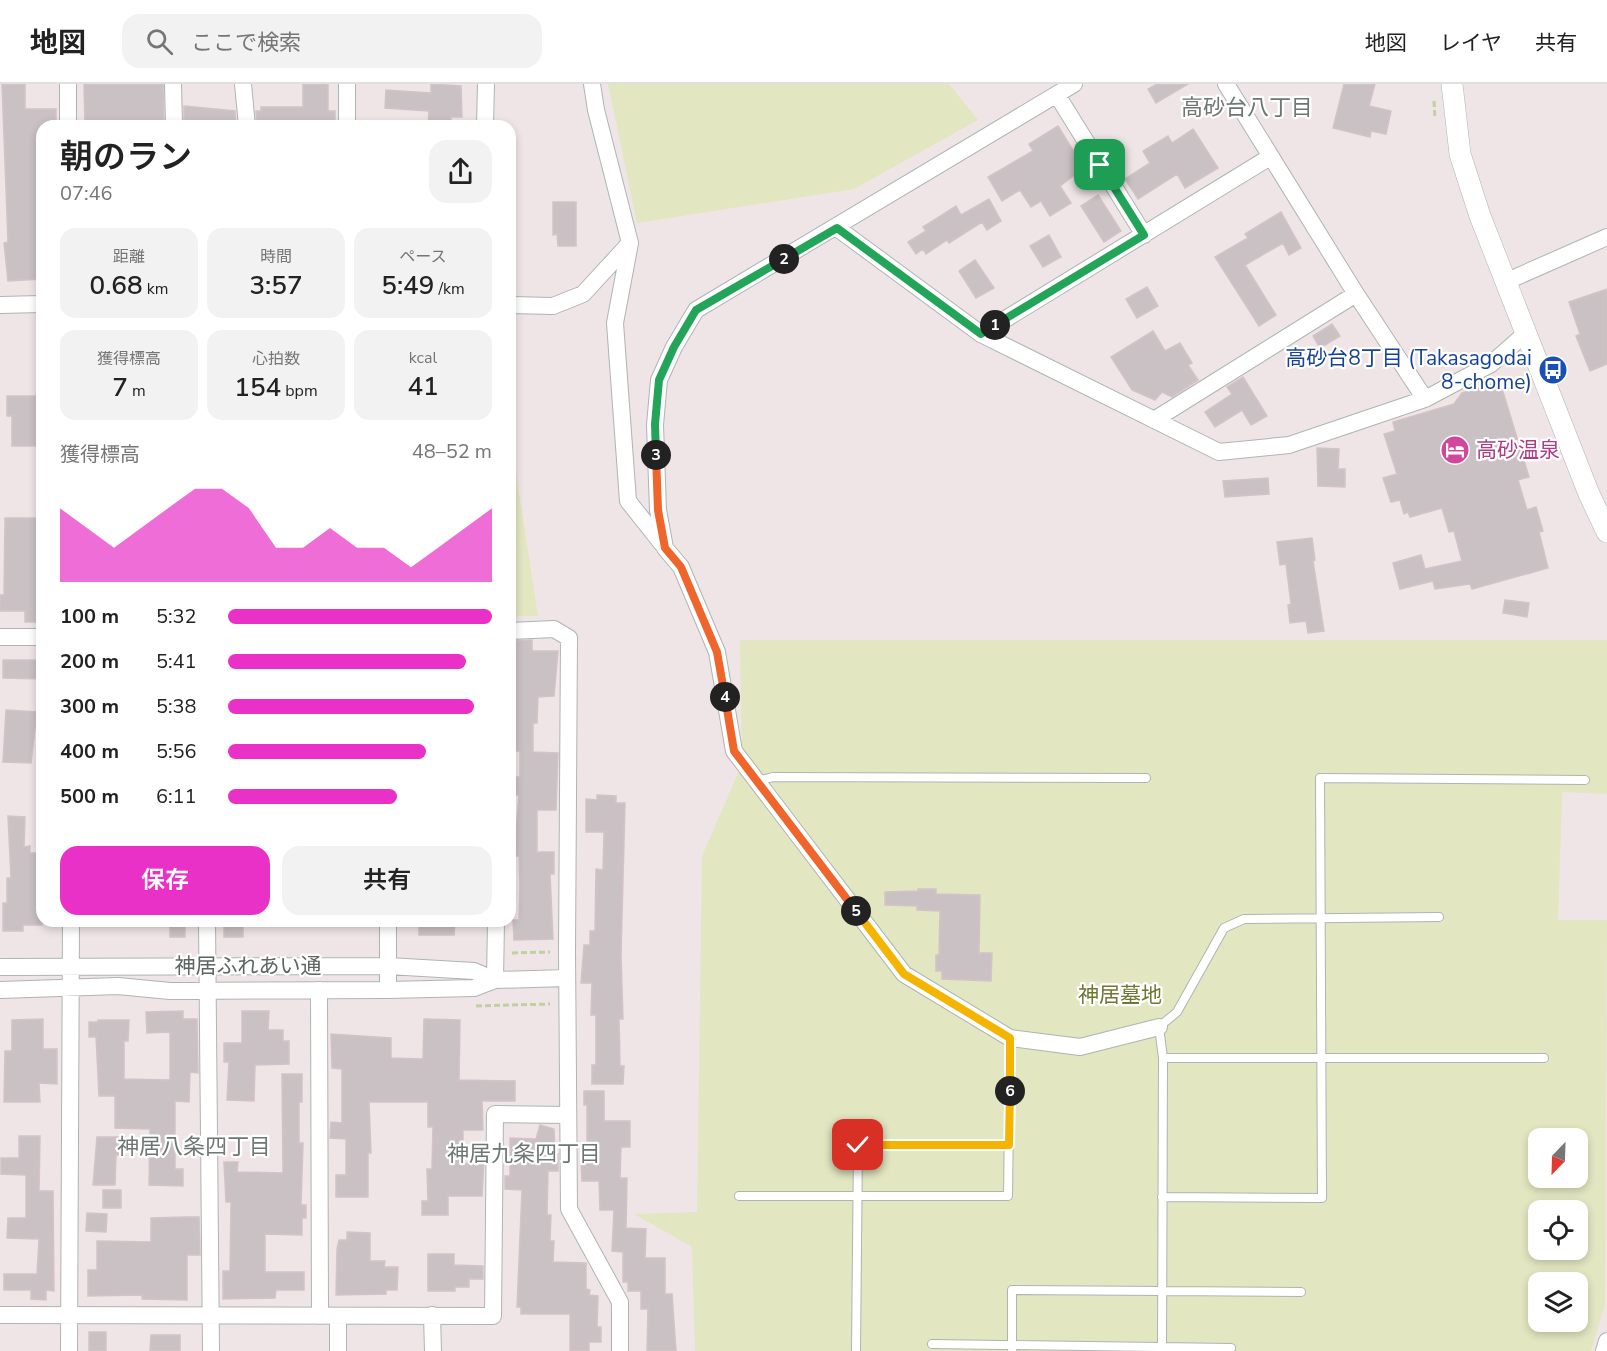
<!DOCTYPE html>
<html lang="ja">
<meta charset="utf-8">
<style>
body{margin:0;font-family:"Nunito Sans","Noto Sans JP",sans-serif;background:#f2f2f2;color:#222;height:100vh;display:flex;flex-direction:column;font-size:22px;white-space:nowrap}
*{box-sizing:border-box;margin:0}
p{font-size:20px;color:#767676}
.icon{flex:none;width:33px;height:33px;fill:none;stroke:currentColor;stroke-width:2;stroke-linecap:round;stroke-linejoin:round}
.map{position:relative;flex:1;overflow:hidden}
.panel{position:absolute;left:36px;top:36px;width:480px;height:807px;display:flex;flex-direction:column;background:#fff;border-radius:18px;box-shadow:0 3px 9px #0003}
.panel>*{flex:none}
.needle{width:39px;rotate:203deg}
.buttons{position:absolute;left:1528px;top:1044px;display:grid;gap:12px}
.buttons a{display:grid;place-items:center;width:60px;height:60px;border-radius:12px;background:#fff;box-shadow:0 3px 9px #0003;font-size:30px}
.pin{position:absolute;display:grid;place-items:center;width:51px;height:51px;color:#fff;margin:-26px;border-radius:12px;box-shadow:0 3px 9px #0006}
.km{position:absolute;width:30px;height:30px;margin:-15px;border-radius:50%;background:#222;color:#fff;font-size:16px;line-height:30px;text-align:center}
.round{display:grid;place-items:center;flex:none;width:63px;height:63px;border-radius:18px;background:#f2f2f2}
.summary{display:flex;align-items:center;justify-content:space-between;height:102px;padding:0 24px}
h1{font-size:33px;font-weight:600;line-height:45px}
.metrics{display:grid;grid-template-columns:repeat(3,1fr);gap:9px;height:102px;padding:6px 24px}
.metrics div{display:grid;align-content:center;border-radius:15px;background:#f2f2f2;text-align:center}
.metrics b{font-size:26px;font-weight:600}
.metrics small{font-size:16px;font-weight:400}
.metrics p{font-size:16px}
.chart{height:168px;padding:12px 24px}
.chart p{display:flex;justify-content:space-between}
.chart svg{width:100%;height:108px;margin-top:6px;fill:#e930c7;opacity:.7}
.button{display:flex;gap:12px;margin-top:auto;padding:12px 24px}
.button a{flex:1;height:69px;border-radius:18px;background:#e930c7;color:#fff;font-size:24px;font-weight:600;line-height:69px;text-align:center}
.button a+a{background:#f2f2f2;color:#222}
ul{padding:0 24px;list-style:none;font-size:20px}
li{display:grid;grid-template-columns:96px 72px 1fr;align-items:center;height:45px}
li i{height:15px;border-radius:8px;background:#e930c7}
header{display:flex;align-items:center;gap:36px;box-sizing:border-box;height:84px;padding:0 30px;background:#fff;border-bottom:2px solid #e0e0e0}
header strong{font-size:28px}
nav{display:flex;gap:33px;margin-inline-start:auto;font-size:21px}
.search{width:420px;height:54px;background:#f2f2f2;display:flex;align-items:center;gap:15px;box-sizing:border-box;padding:0 21px;border-radius:18px;color:#767676;font-size:22px}
.map>svg:first-child{display:block}
.green{fill:#e2e6c1;fill-rule:evenodd}
.building{fill:#cac1c4;stroke:#d4c3c6;stroke-width:1.5}
.lines{fill:none;stroke-linecap:round;stroke-linejoin:round}
.service-casing{stroke:#adb5b3;stroke-width:10}
.minor-casing{stroke:#adb5b3;stroke-width:18}
.tertiary-casing{stroke:#adb5b3;stroke-width:22}
.path{stroke:#bfd1a0;stroke-width:3;stroke-dasharray:6 3;stroke-linecap:butt}
.service{stroke:#fff;stroke-width:8}
.minor{stroke:#fff;stroke-width:16}
.tertiary{stroke:#fff;stroke-width:21}
.split-1-casing{stroke:#fff;stroke-width:12}
.split-2-casing{stroke:#fff;stroke-width:12}
.split-3-casing{stroke:#fff;stroke-width:12}
.split-4-casing{stroke:#fff;stroke-width:12}
.split-5-casing{stroke:#fff;stroke-width:12}
.split-6-casing{stroke:#fff;stroke-width:12}
.split-7-casing{stroke:#fff;stroke-width:12}
.split-1{stroke:#22a559;stroke-width:8}
.split-2{stroke:#22a559;stroke-width:8}
.split-3{stroke:#22a559;stroke-width:8}
.split-4{stroke:#f0652b;stroke-width:8}
.split-5{stroke:#f0652b;stroke-width:8}
.split-6{stroke:#f5b400;stroke-width:8}
.split-7{stroke:#f5b400;stroke-width:8}
.labels{text-anchor:middle;dominant-baseline:central;stroke-width:4.5;stroke-linejoin:round;paint-order:stroke}
.transit-label{font-size:21px;fill:#164399;stroke:#fff;text-anchor:end}
.hotel-label{font-size:21px;fill:#b23c85;stroke:#fff;text-anchor:start}
.street-label{font-size:21px;fill:#5c6562;stroke:#fff}
.park-label{font-size:21px;fill:#6d7831;stroke:#fff}
.neighbourhood-label{font-size:22px;fill:#6d7773;stroke:#fff}
</style>
<header>
<strong>地図</strong>
<div class="search"><svg class="icon" aria-label="search" viewBox="0 0 24 24"><circle cx="10" cy="10" r="6"/><path d="M15 15l6 6"/></svg>ここで検索</div>
<nav><a>地図</a><a>レイヤ</a><a>共有</a></nav>
</header>
<div class="map">
<svg width="1607" height="1267" viewBox="0 0 1607 1267">
<rect width="100%" height="100%" fill="#efe5e6"/>
<path class="green" d="M608 0H949L978 36 854 105 637 139Z
M510 350 538 532H510Z
M740 556H1607V710L1562 708 1558 836H1607L1605 1220 1591 1267H695L692 1163 634 1130 697 1128 702 772 742 680ZM1539 1054H1578V1094H1539ZM1539 1126H1578V1166H1539ZM1539 1198H1578V1238H1539Z"/>
<path class="building" d="M2 0H25V25H56V42H42V195L8 197 4 159 8 158Z
M84 0H163L164 42H85Z
M303 0H328V27H335V42H257L256 27H261V23H303Z
M431 0 461 2 462 33H451V42H428L429 27 385 24 386 6 431 9Z
M1157 0H1188L1156 19 1148 5Z
M1344 0H1375L1369 22 1391 27 1386 50 1371 47 1370 53 1333 44Z
M184 22 235 27 236 42H184Z
M1058 42 1084 84 1060 102 1071 119 1050 132 1041 117 1031 123 1020 106 1002 117 988 93 1033 67 1029 60Z
M1193 45 1218 84 1185 104 1177 90 1138 115 1125 95 1150 79 1143 67 1168 52 1172 59Z
M1098 111 1121 147 1104 158 1081 122Z
M989 115 1001 137 987 146 982 138 949 159 947 156 926 170 923 165 916 170 908 158 926 147 923 143 956 122 961 131Z
M553 118H576V162H558L557 150 553 151Z
M1281 128 1301 164 1289 171 1283 159 1245 181 1276 231 1259 242 1215 173 1248 154 1245 150Z
M1049 151 1061 173 1043 183 1030 162Z
M975 176 994 204 976 214 959 187Z
M1147 203 1158 222 1137 234 1126 215Z
M1607 205V280L1590 287 1576 252 1580 250 1569 218Z
M1332 240 1340 252 1320 264 1313 252Z
M1153 247 1165 267 1180 259 1192 279 1188 281 1198 296 1172 313 1162 308 1155 316 1132 306 1111 273Z
M1243 293 1267 332 1251 341 1242 326 1215 343 1205 328 1232 310 1227 303Z
M1500 298 1529 393 1518 396 1527 426 1536 423 1543 447 1539 448 1548 484 1472 505 1470 500 1435 505 1433 497 1400 505 1393 479 1421 471 1425 485 1462 477 1454 447 1449 448 1442 424 1410 433 1408 428 1404 430 1400 416 1391 418 1383 394 1397 390 1384 350 1395 347 1393 338 1454 320 1462 309Z
M7 312H36V362H12V332H7Z
M1317 364 1339 365 1338 385H1345V403L1318 402Z
M1268 394 1269 410 1225 413 1223 397Z
M5 434H37V500H42V538H25V527H0V511H4Z
M1312 454 1315 476 1313 477 1324 547 1308 549 1306 537 1290 539 1288 521 1291 520 1286 480 1280 481 1277 458Z
M1505 516 1529 519 1527 533 1503 529Z
M532 556V567H558L554 612 538 613 537 639H533V668L558 669 556 726H537V768H554V790H550L553 855 514 856 513 836H519L520 801 519 772H514L519 711H514L513 693H520V667H515L513 557Z
M3 576H42V595L3 594Z
M6 626 37 628 31 679 3 678Z
M597 711 616 712V719H625L621 871 623 935H619L620 982H624L623 1000H592V981H596V931H591L592 899H581L584 861H590V847H595L596 785 603 786 604 748H586V715L597 716Z
M8 732 25 733 24 763 30 762V769H41L42 841H23V847H3V819H7V794H11Z
M918 805H936V810L980 811 979 869H992L991 897 942 895V887H936V871H939L940 827 917 826V822L885 821V808L918 807Z
M170 837H185V853H170Z
M224 837H243V853H224Z
M419 837H455L454 851H419Z
M183 927V935H197L198 989 190 988 189 1018 175 1017V1085H183V1102L149 1101 150 1045 115 1044V1012H99L96 953H89V938H98V936H129L128 957H124V995L170 996V948L147 949 146 928Z
M242 927H269L268 946H283V957H289V980L255 981 254 1017 227 1016 229 978H224V959H242Z
M43 935V965H57V1000L39 999 40 1018H4L5 967H12V936Z
M424 935 460 936 459 996 515 997V1017H482L483 1046H463V1079H484L482 1112H448V1131H422V1117H428L427 1085H432L433 1043H428V1018H369L371 1069H368V1113H336V1091H346V1055L330 1054 331 1038 342 1039V985L332 984 331 950 391 954V974L423 975Z
M282 990H302V1018H299V1059H303L301 1121H306V1134H302V1151L265 1150V1188H304V1206H276L275 1214 223 1215V1187H230L231 1118H226L224 1078H238L237 1088 283 1089Z
M584 1007H604V1037H630V1063H621L620 1094H627L626 1144 646 1145 645 1174H665V1210H672L676 1267H647L648 1225H641V1207H628V1198H623V1168L612 1167 614 1126H600L599 1097H582L581 1077H587V1021H584Z
M540 1041 554 1045 555 1070H558V1087H548L547 1131H551L550 1157H554L553 1178 586 1179V1205L590 1206 589 1211 598 1212 597 1243H601V1258H589V1267H570V1230H521V1223H517L522 1106 505 1105V1092H510V1054L536 1055Z
M19 1052H40L39 1107H53L54 1207 46 1206V1216L31 1215V1206H4V1190H37L39 1155 7 1154 8 1134H26V1091L1 1090V1074H19Z
M97 1053H124L123 1071H116L115 1101H93Z
M103 1106H121V1124H103Z
M87 1129 107 1130 106 1148 86 1147Z
M185 1133H199L200 1171H187V1216L142 1215V1211L88 1212V1186H97V1157L151 1158V1134Z
M347 1148 370 1149V1177H385L384 1183H398L397 1206H386V1210L336 1211 337 1165 339 1156H347Z
M428 1170H454V1181L483 1182V1195H469V1203H455V1207H428Z
M89 1248H106V1267H89Z
M151 1251H180V1267H150Z"/>
<g class="lines">
<g class="service-casing">
<path id="service" d="M757 697 773 693 1146 694
M1163 974H1544
M739 1112H1008L1010 954
M1162 1113 1322 1114 1320 694 1585 696
M932 1260 1231 1264
M856 1267 858 1061H1009
M1012 1267V1206L1301 1208
M1162 1267 1163 974 1159 943 1177 928 1224 844 1244 835 1439 833"/>
</g>
<g class="minor-casing">
<path id="minor" d="M68 0V42
M173 0 174 42
M243 0 247 42
M592 0 596 26 630 159 615 239 628 417 663 461
M1074 0 696 226 674 263 659 296 655 341 658 426 665 464 681 483 717 568 734 667 904 890 1010 954 1080 963 1159 943
M1226 0 1356 210 1425 315
M1057 11 1144 151
M347 42V0
M485 42 486 0
M837 144 981 250 1219 368 1289 361 1425 315 1491 280 1525 250
M1505 198 1607 153
M0 221 42 220
M510 221 553 222 583 210 629 160
M981 250 1270 73
M1154 336 1356 210
M510 547 554 545 569 554 567 867 569 1125 620 1218V1267
M0 553H42
M207 837 211 1267
M388 837V906
M0 883 388 882 474 887 495 896
M495 896 496 837
M0 906 118 902 170 907 388 906 474 904 495 896 567 894
M319 906 320 1232
M0 1231 493 1232 495 1030 568 1031
M432 1231 433 1267
M69 1267 71 837
M338 1267V1233
M1604 1267 1607 1257"/>
</g>
<g class="tertiary-casing">
<path id="tertiary" d="M1452 0 1460 70 1480 132 1589 410 1607 448"/>
</g>
<path class="path" d="M1434 17 1435 35
M512 869 550 868
M476 922 550 920"/>
<use href="#service" class="service"/>
<use href="#minor" class="minor"/>
<use href="#tertiary" class="tertiary"/>
</g>
<g class="lines">
<g class="split-1-casing">
<path id="split-1" d="M995 241 1144 151 1100 81"/>
</g>
<g class="split-2-casing">
<path id="split-2" d="M784 175 837 144 981 250 995 241"/>
</g>
<g class="split-3-casing">
<path id="split-3" d="M656 371 655 340 659 296 674 263 696 226 784 175"/>
</g>
<g class="split-4-casing">
<path id="split-4" d="M656 371 658 426 665 464 681 483 717 568 725 613"/>
</g>
<g class="split-5-casing">
<path id="split-5" d="M725 613 734 667 856 827"/>
</g>
<g class="split-6-casing">
<path id="split-6" d="M856 827 904 890 1010 954V1007"/>
</g>
<g class="split-7-casing">
<path id="split-7" d="M858 1061H1009L1010 1007"/>
</g>
<use href="#split-1" class="split-1"/>
<use href="#split-2" class="split-2"/>
<use href="#split-3" class="split-3"/>
<use href="#split-4" class="split-4"/>
<use href="#split-5" class="split-5"/>
<use href="#split-6" class="split-6"/>
<use href="#split-7" class="split-7"/>
</g>
<defs>
<g id="bus-disc" transform="scale(1.5)"><circle r="9.5" fill="#1a4fb4" stroke="#fff"/><path d="M-5-6H5V4H4V6H2V4H-2V6H-4V4H-5ZM-3.5-4V0h7V-4ZM-3.5 1.2v1.5H-2V1.2ZM2 1.2v1.5H3.5V1.2Z" fill="#fff"/></g>
<g id="hotel-disc" transform="scale(1.5)"><circle r="9.5" fill="#d1479c" stroke="#fff"/><path d="M-6-4.5h1.5V1H6V5H4.5V3h-9V5H-6ZM-4 0a1.8 1.8 0 1 1 3.6 0ZM.5 0V-2.5h3Q6-2.5 6 0Z" fill="#fff"/></g>
</defs>
<g fill-rule="evenodd">
<use href="#bus-disc" x="1553" y="286"/>
<use href="#hotel-disc" x="1455" y="366"/>
</g>
<g class="labels">
<g class="transit-label">
<text x="1532" y="274">高砂台8丁目 (Takasagodai<tspan x="1532" dy="24">8-chome)</tspan></text>
</g>
<g class="hotel-label">
<text x="1476" y="366">高砂温泉</text>
</g>
<g class="street-label">
<text x="248" y="882">神居ふれあい通</text>
</g>
<g class="park-label">
<text x="1120" y="911">神居墓地</text>
</g>
<g class="neighbourhood-label">
<text x="1247" y="24">高砂台八丁目</text>
<text x="194" y="1063">神居八条四丁目</text>
<text x="524" y="1070">神居九条四丁目</text>
</g>
</g>
</svg>
<div class="buttons">
<a><svg class="needle" viewBox="-14 -14 28 28"><path d="M0-13l5 13h-10z" fill="#e53935"/><path d="M0 13l5-13h-10z" fill="#767676"/></svg></a>
<a><svg class="icon" aria-label="locate" viewBox="0 0 24 24"><circle cx="12" cy="12" r="6"/><path d="M12 2v4M12 18v4M2 12h4M18 12h4"/></svg></a>
<a><svg class="icon" aria-label="layers" viewBox="0 0 24 24"><path d="M12 4l9 5-9 5-9-5zM3 14l9 5 9-5"/></svg></a>
</div>
<div class="pin" style="left:1100px;top:81px;background:#1e9e55"><svg class="icon" aria-label="arrive" viewBox="0 0 24 24"><path d="M6 21V4h12l-3 4 3 4H6"/></svg></div>
<div class="pin" style="left:858px;top:1061px;background:#d93025"><svg class="icon" aria-label="check" viewBox="0 0 24 24"><path d="M5 12l5 5 9-10"/></svg></div>
<b class="km" style="left:995px;top:241px">1</b>
<b class="km" style="left:784px;top:175px">2</b>
<b class="km" style="left:656px;top:371px">3</b>
<b class="km" style="left:725px;top:613px">4</b>
<b class="km" style="left:856px;top:827px">5</b>
<b class="km" style="left:1010px;top:1007px">6</b>
<section class="panel">
<div class="summary"><div><h1>朝のラン</h1><p>07:46</p></div><a class="round"><svg class="icon" aria-label="share" viewBox="0 0 24 24"><path d="M12 15V3M7 8l5-5 5 5M5 13v7h14v-7"/></svg></a></div>
<div class="metrics">
<div><p>距離</p><b>0.68<small> km</small></b></div>
<div><p>時間</p><b>3:57</b></div>
<div><p>ペース</p><b>5:49<small> /km</small></b></div>
</div>
<div class="metrics">
<div><p>獲得標高</p><b>7<small> m</small></b></div>
<div><p>心拍数</p><b>154<small> bpm</small></b></div>
<div><p>kcal</p><b>41</b></div>
</div>
<div class="chart"><p><span>獲得標高</span>48–52 m</p>
<svg viewBox="0 0 160 44" preserveAspectRatio="none"><path d="M0 44V14L10 22L20 30L30 22L40 14L50 6L60 6L70 14L80 30L90 30L100 22L110 30L120 30L130 38L140 30L150 22L160 14V44z"/></svg>
</div>
<ul>
<li><b>100 m</b>5:32<i style="width:100%"></i></li>
<li><b>200 m</b>5:41<i style="width:90%"></i></li>
<li><b>300 m</b>5:38<i style="width:93%"></i></li>
<li><b>400 m</b>5:56<i style="width:75%"></i></li>
<li><b>500 m</b>6:11<i style="width:64%"></i></li>
</ul>
<div class="button"><a>保存</a><a>共有</a></div>
</section>
</div>
